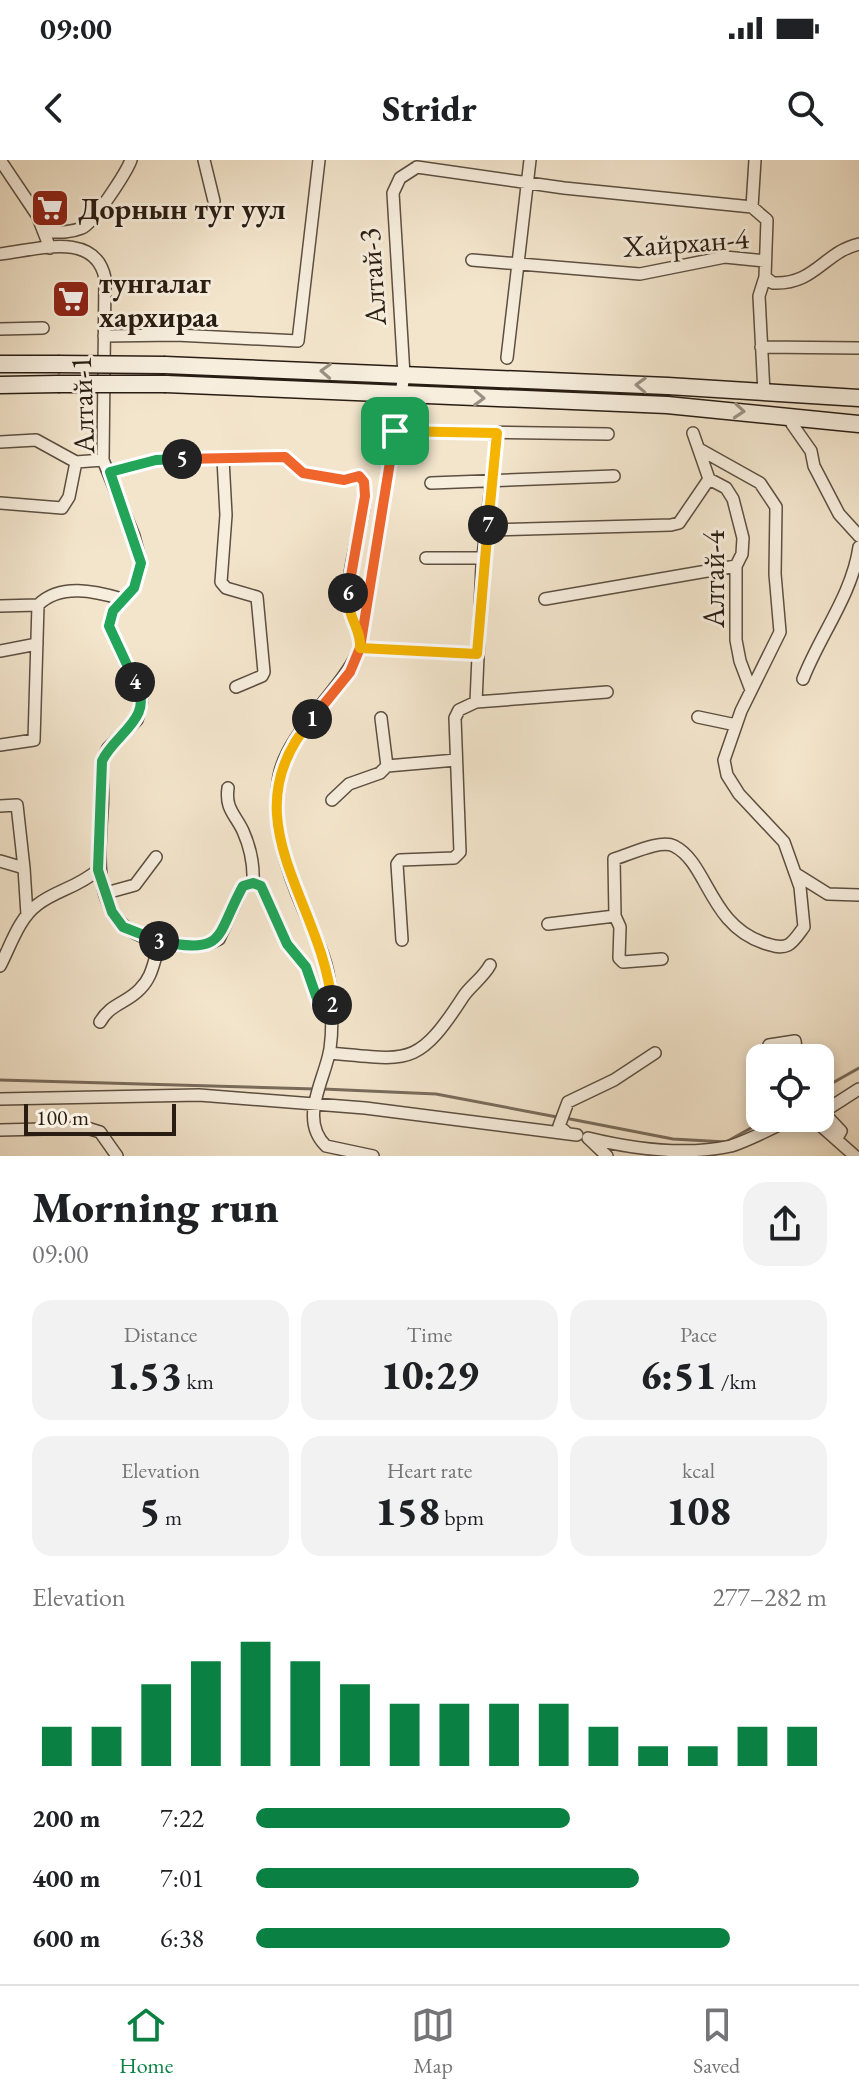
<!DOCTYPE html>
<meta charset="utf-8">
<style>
body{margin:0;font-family:"EB Garamond",serif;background:#f2f2f2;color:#202124;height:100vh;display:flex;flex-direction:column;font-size:30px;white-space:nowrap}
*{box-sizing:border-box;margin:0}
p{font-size:26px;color:#757577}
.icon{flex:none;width:44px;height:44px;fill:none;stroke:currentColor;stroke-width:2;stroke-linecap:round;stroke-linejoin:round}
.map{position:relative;height:996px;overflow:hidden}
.side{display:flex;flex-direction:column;background:#fff;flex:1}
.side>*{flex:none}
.fabs{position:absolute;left:746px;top:884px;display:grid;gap:16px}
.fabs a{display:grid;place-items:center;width:88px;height:88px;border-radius:16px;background:#fff;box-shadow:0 4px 12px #0003;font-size:40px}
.scale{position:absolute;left:24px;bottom:20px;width:152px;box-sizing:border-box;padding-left:8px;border:4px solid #291d13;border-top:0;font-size:22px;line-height:28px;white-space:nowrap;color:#291d13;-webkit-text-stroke:6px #f7eede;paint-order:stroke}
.pin{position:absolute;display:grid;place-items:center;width:68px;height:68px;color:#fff;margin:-34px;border-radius:16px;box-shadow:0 4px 12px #0006}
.km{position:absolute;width:40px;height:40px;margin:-20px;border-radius:50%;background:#222;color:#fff;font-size:22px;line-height:40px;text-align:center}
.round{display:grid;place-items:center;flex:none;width:84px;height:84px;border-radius:24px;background:#f2f2f2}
.overview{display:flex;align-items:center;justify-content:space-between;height:136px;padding:0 32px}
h1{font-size:44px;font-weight:800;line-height:60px}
.metrics{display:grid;grid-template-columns:repeat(3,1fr);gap:12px;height:136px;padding:8px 32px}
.metrics div{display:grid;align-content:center;border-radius:20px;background:#f2f2f2;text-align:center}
.metrics b{font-size:40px;font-weight:800}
.metrics small{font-size:22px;font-weight:400}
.metrics p{font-size:22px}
.chart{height:224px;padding:16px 32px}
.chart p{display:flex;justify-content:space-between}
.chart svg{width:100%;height:144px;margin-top:8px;stroke:#0b8043;stroke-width:6}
ul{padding:0 32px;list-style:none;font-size:26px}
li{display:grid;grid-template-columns:128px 96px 1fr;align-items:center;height:60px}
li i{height:20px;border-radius:10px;background:#0b8043}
.status{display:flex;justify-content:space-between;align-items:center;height:56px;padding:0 40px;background:#fff;direction:ltr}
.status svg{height:22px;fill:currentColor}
header{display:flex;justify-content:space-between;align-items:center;height:104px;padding:0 32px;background:#fff;font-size:36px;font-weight:800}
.tab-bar{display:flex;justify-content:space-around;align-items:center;height:112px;border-top:2px solid #e0e0e0;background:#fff;font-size:22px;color:#757577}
.tab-bar a{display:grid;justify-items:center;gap:4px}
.tab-bar .selected{color:#0b8043}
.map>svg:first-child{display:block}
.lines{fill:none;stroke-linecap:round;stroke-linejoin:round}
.stream{stroke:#796c5c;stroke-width:3}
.street-casing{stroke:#5c4f41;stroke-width:14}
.secondary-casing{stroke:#291d13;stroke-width:19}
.street{stroke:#f7eede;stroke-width:11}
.secondary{stroke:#f7eede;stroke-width:16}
.secondary-bridge-casing{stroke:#291d13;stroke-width:19;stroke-linecap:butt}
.secondary-bridge{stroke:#f7eede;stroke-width:16}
.oneway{stroke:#9a9083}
.split-1-casing{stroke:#fff;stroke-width:16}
.split-2-casing{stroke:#fff;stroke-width:16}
.split-3-casing{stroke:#fff;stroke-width:16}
.split-4-casing{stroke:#fff;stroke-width:16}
.split-5-casing{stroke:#fff;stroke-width:16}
.split-6-casing{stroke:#fff;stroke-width:16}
.split-7-casing{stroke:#fff;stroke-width:16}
.split-8-casing{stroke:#fff;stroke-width:16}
.split-1{stroke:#f0652b;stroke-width:10}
.split-2{stroke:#f5b400;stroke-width:10}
.split-3{stroke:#22a559;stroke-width:10}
.split-4{stroke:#22a559;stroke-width:10}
.split-5{stroke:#22a559;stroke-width:10}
.split-6{stroke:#f0652b;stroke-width:10}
.split-7{stroke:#f5b400;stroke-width:10}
.split-8{stroke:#f5b400;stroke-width:10}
.labels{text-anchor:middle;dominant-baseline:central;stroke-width:6;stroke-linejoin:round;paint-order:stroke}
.poi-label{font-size:30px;font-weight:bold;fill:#291d13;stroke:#f7eede;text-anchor:start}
.street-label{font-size:30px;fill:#291d13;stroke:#f7eede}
</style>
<div class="status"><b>09:00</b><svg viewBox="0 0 49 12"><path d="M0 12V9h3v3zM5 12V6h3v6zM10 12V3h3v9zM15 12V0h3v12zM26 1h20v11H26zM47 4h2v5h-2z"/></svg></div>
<header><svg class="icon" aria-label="back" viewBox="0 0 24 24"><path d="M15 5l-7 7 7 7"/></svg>Stridr<svg class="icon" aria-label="search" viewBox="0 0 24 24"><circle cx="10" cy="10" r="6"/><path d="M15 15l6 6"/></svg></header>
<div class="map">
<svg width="859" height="996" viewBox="0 0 859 996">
<rect width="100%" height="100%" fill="#f3e5cc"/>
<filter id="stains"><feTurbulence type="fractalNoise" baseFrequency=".0025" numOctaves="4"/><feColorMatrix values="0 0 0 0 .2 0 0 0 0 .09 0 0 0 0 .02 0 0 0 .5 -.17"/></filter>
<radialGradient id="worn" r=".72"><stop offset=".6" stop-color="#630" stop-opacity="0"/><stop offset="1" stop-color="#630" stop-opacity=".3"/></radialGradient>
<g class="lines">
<path class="stream" d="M0 920 315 929
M323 929 436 934 557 957
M820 930 859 908
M565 958 673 979 726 982 769 958"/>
<g class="street-casing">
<path id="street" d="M0 0 37 55 50 88
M204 0 214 41
M417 7 564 28 752 47 767 60 765 117 773 123C815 125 824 92 859 84
M752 47 755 0
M44 72C57 72 70 73 82 68 93 64 126 13 131 0
M0 94C36 90 95 70 105 118L103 300 134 376 141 403 134 428 113 451 109 466 142 541 137 560 108 588 102 601C101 618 104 634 102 651 98 708 92 771 165 783 184 786 202 789 219 779L243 726 253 723 261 726 287 784 306 807 321 850 333 857
M472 100 640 114 725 97 765 101
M0 169 43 168
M104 176 176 175 298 181 319 0
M761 187 859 188
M507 198 530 0
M764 233 759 136 765 117
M792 264 811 291 814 306 839 354 859 376
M395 271 608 274
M693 273 709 319
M0 282 36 280 76 302
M223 299 226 355 221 422 226 428 257 437 264 512 262 516 236 527
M110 312 156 300 285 297 303 313 344 320 359 316C383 344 323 428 362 476
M709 319 726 328 733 339 743 378 742 394 736 406V480L740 501 751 530
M431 323 614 316
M0 343 62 348 69 337 76 302 103 300
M488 370 671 365 679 363 709 319
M426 398H483
M545 439 736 406
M0 446 38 445
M360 488 477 494
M0 491 37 484
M803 519C820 475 852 435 859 387
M476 542 482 405 497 273
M698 557 736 565
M381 558 387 606
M0 585 34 580 38 445C60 423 95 431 122 439
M228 628C225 649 235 654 243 671 251 689 254 704 253 723
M332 640 349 624 380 613 387 606 456 600
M0 646 17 645 24 708
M0 701 24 708 27 755
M796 714 828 734 859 735
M106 733 135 725 156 697
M615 756 620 767 619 798 623 802 662 799
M548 764 615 756 614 699C629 695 660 679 674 686 708 703 709 765 764 783 771 785 780 789 788 785 794 782 800 772 804 767L800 727 784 682 739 634 727 615 724 600 741 551 780 472 775 414 776 347 760 323 701 290
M402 780 397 704 400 700 454 698 460 692 455 558 459 550 476 542 607 532
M0 806C10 787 19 758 37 745 56 730 77 728 98 710
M100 862C110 844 127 843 140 829 154 815 153 800 161 782
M329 893C409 900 417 908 463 837 470 826 483 818 490 805
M770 898 769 885 795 881 797 898
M0 939 199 935 365 948 577 975
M812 958 855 996
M0 970 87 968 100 972 117 996
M567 973 559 966 568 942 614 920 655 893
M588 978C633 989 685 996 731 986 753 979 773 967 794 958
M588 978 607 996
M837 978 841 971 823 952 859 929
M373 996 326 986C298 959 325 920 330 889 333 868 332 848 330 828 328 800 316 778 305 753 287 712 270 662 279 616 288 571 340 533 360 488L404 215 393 33 400 18 417 7"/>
</g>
<g class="secondary-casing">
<path id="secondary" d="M0 204H58
M165 205 668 226 859 238
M166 224 667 245 859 264
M0 225 58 224"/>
</g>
<use href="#street" class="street"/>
<use href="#secondary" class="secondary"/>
<g class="secondary-bridge-casing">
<path id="secondary-bridge" d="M58 204 165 205
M58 224H166"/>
</g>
<use href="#secondary-bridge" class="secondary-bridge"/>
</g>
<defs><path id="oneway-chevron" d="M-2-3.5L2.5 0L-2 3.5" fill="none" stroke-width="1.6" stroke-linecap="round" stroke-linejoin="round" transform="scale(2)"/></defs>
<g class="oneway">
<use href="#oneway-chevron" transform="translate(326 211) rotate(-177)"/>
<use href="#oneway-chevron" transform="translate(641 225) rotate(-178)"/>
<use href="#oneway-chevron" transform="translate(479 238) rotate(2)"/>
<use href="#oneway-chevron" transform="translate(739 251) rotate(5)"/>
</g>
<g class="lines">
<g class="split-1-casing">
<path id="split-1" d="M312 559 350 512 360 488 395 271"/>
</g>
<g class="split-2-casing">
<path id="split-2" d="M312 559C226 659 323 741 332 845"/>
</g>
<g class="split-3-casing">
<path id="split-3" d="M159 781C227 795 215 777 243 726L253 723 261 726 287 784 306 807 321 850 333 857 332 845"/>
</g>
<g class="split-4-casing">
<path id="split-4" d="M135 522C156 558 115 573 102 601L98 710 112 752 123 767 159 781"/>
</g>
<g class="split-5-casing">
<path id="split-5" d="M135 522 109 466 113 451 134 428 141 403 110 312 156 300 182 299"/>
</g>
<g class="split-6-casing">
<path id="split-6" d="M182 299 285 297 303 313 344 320 359 316 364 322 365 336 348 433"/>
</g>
<g class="split-7-casing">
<path id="split-7" d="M348 433C347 458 362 470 360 488L477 494 488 365"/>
</g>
<g class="split-8-casing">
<path id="split-8" d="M395 271 497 273 488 365"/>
</g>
<use href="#split-1" class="split-1"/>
<use href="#split-2" class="split-2"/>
<use href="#split-3" class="split-3"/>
<use href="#split-4" class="split-4"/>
<use href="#split-5" class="split-5"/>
<use href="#split-6" class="split-6"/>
<use href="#split-7" class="split-7"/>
<use href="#split-8" class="split-8"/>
</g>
<defs>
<g id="supermarket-square" transform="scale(2)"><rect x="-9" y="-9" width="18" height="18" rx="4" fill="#8f2418" stroke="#f7eede"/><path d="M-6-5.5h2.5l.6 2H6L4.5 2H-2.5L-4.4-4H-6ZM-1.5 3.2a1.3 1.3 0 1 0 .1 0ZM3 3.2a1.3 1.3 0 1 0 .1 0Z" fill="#fff"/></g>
</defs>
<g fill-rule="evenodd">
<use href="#supermarket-square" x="50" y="48"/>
<use href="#supermarket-square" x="71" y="139"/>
</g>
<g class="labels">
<g class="poi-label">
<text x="78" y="48">Дорнын туг уул</text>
<text x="99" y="122">тунгалаг<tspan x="99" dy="34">хархираа</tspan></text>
</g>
<g class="street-label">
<text transform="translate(686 82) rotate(-4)">Хайрхан-4</text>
<text transform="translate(372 117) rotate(-94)">Алтай-3</text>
<text transform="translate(82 245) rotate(-92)">Алтай-1</text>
<text transform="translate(713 419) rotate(-90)">Алтай-4</text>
</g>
</g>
<rect width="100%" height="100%" filter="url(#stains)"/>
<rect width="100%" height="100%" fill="url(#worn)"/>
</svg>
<div class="fabs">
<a><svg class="icon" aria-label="locate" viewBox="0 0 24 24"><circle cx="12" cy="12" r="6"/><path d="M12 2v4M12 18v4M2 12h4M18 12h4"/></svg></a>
</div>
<div class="scale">100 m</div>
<div class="pin" style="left:395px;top:271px;background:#1e9e55"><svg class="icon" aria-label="arrive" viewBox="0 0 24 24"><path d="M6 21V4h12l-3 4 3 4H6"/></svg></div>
<b class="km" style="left:312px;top:559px">1</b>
<b class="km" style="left:332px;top:845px">2</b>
<b class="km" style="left:159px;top:781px">3</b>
<b class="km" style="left:135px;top:522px">4</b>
<b class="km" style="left:182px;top:299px">5</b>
<b class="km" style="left:348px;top:433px">6</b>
<b class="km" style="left:488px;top:365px">7</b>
</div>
<section class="side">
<div class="overview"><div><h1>Morning run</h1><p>09:00</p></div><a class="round"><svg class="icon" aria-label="share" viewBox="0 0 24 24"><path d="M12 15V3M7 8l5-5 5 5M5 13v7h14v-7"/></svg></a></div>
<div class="metrics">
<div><p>Distance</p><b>1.53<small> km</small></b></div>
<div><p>Time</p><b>10:29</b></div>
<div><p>Pace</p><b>6:51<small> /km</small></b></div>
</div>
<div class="metrics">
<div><p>Elevation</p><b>5<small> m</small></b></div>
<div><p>Heart rate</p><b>158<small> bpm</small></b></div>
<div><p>kcal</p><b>108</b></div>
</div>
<div class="chart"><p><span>Elevation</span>277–282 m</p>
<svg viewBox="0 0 160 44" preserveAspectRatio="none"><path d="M5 44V32M15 44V32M25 44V19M35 44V12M45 44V6M55 44V12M65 44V19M75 44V25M85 44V25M95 44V25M105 44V25M115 44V32M125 44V38M135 44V38M145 44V32M155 44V32"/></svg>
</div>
<ul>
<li><b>200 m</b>7:22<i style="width:55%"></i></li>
<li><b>400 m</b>7:01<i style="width:67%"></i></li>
<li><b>600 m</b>6:38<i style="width:83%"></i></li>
</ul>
</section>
<nav class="tab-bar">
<a class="selected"><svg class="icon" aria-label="home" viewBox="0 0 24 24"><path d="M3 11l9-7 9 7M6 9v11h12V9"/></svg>Home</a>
<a><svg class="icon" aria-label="map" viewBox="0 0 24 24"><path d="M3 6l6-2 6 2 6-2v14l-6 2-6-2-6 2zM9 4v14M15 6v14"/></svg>Map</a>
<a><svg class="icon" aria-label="saved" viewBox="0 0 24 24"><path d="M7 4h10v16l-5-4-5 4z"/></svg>Saved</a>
</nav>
